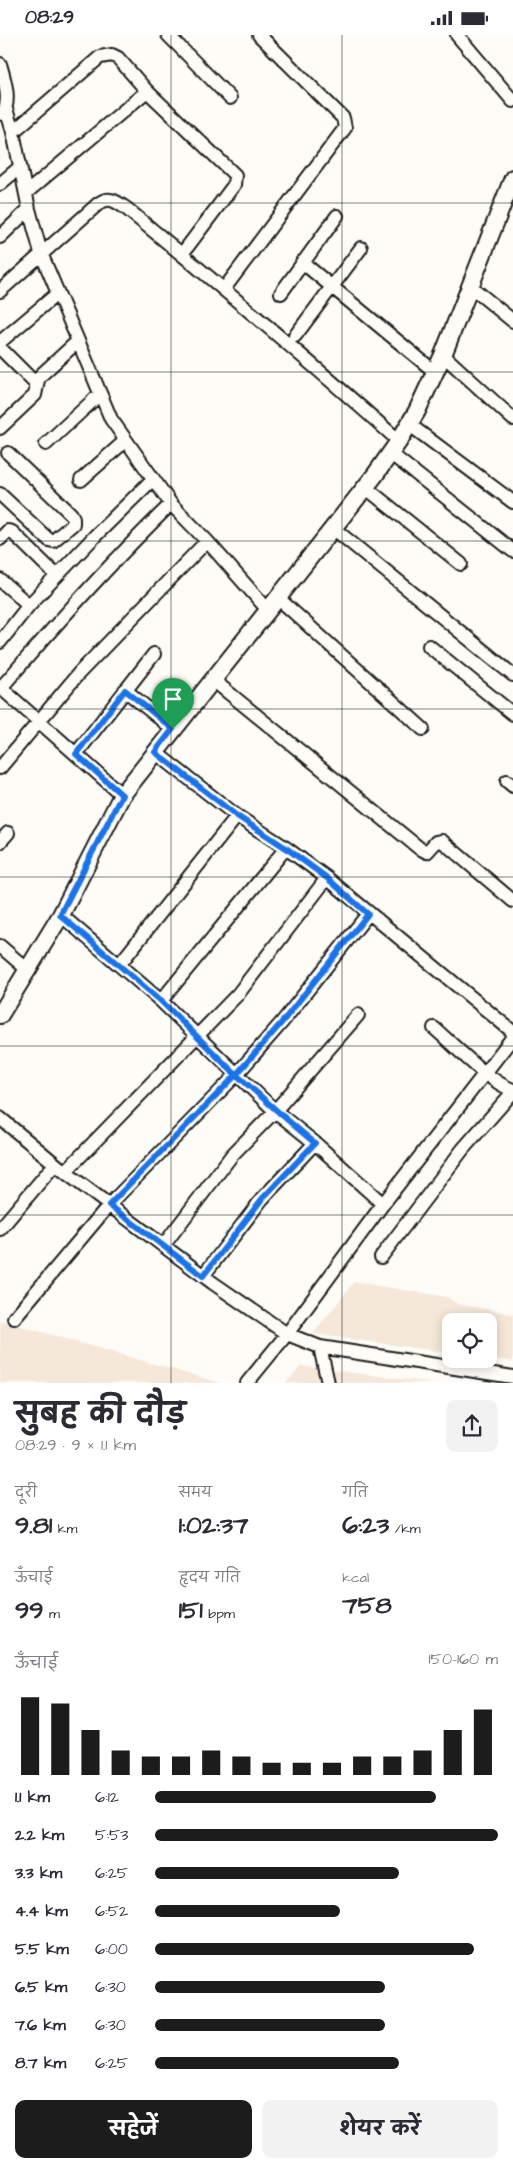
<!DOCTYPE html>
<html lang="hi">
<meta charset="utf-8">
<style>
body{margin:0;font-family:"Architects Daughter","Playpen Sans Deva",sans-serif;background:#f2f2f3;color:#2b2b33;height:100vh;display:flex;flex-direction:column;font-size:19px;white-space:nowrap}
*{box-sizing:border-box;margin:0}
p{font-size:16px;color:#7c7c81}
.icon{flex:none;width:28px;height:28px;fill:none;stroke:currentColor;stroke-width:2;stroke-linecap:round;stroke-linejoin:round}
.map{position:relative;height:1348px;overflow:hidden}
.sheet{display:flex;flex-direction:column;background:#fff;flex:1}
.sheet>*{flex:none}
.fabs{position:absolute;left:442px;top:1278px;display:grid;gap:10px}
.fabs a{display:grid;place-items:center;width:55px;height:55px;border-radius:10px;background:#fff;box-shadow:0 2px 12px #0003;font-size:25px}
.pin{position:absolute;display:grid;place-items:center;width:42px;height:42px;color:#fff;margin:-51px -21px;border-radius:50% 50% 50% 0;rotate:-45deg;box-shadow:0 0 5px #0007}
.pin .icon{rotate:45deg}
.round{display:grid;place-items:center;flex:none;width:52px;height:52px;border-radius:10px;background:#f2f2f3}
.overview{display:flex;align-items:center;justify-content:space-between;height:85px;padding:0 15px}
h1{font-size:28px;font-weight:700;line-height:38px}
.figures{display:grid;grid-template-columns:repeat(3,1fr);gap:8px;height:85px;padding:5px 15px}
.figures div{display:grid;align-content:center}
.figures b{font-size:25px;font-weight:700}
.figures small{font-size:14px;font-weight:400}
.figures p{font-size:14px}
.chart{height:140px;padding:10px 15px}
.chart p{display:flex;justify-content:space-between}
.chart svg{width:100%;height:90px;margin-top:5px;stroke:#1c1c1c;stroke-width:6}
.action{display:flex;gap:10px;margin-top:auto;padding:10px 15px}
.action a{flex:1;height:58px;border-radius:10px;background:#1c1c1c;color:#fff;font-size:20px;font-weight:700;line-height:58px;text-align:center}
.action a+a{background:#f2f2f3;color:#2b2b33}
ul{padding:0 15px;list-style:none;font-size:16px}
li{display:grid;grid-template-columns:80px 60px 1fr;align-items:center;height:38px}
li i{height:12px;border-radius:6px;background:#1c1c1c}
.status{display:flex;justify-content:space-between;align-items:center;height:35px;padding:0 25px;background:#fff;direction:ltr}
.status svg{height:14px;fill:currentColor}
.map>svg:first-child{display:block}
.built{fill:#f5e8d9}
.lines{fill:none;stroke-linecap:round;stroke-linejoin:round}
.street-casing{stroke:#1c1c1c;stroke-width:16}
.secondary-casing{stroke:#1c1c1c;stroke-width:20}
.street{stroke:#fdfcf7;stroke-width:12}
.secondary{stroke:#fdfcf7;stroke-width:16}
.route-casing{stroke:#fff;stroke-width:10}
.route{stroke:#1a73e8;stroke-width:6}
.grid{fill:none;stroke:#1c1c1c;stroke-width:1;stroke-opacity:0.55}
</style>
<div class="status"><b>08:29</b><svg viewBox="0 0 49 12"><path d="M0 12V9h3v3zM5 12V6h3v6zM10 12V3h3v9zM15 12V0h3v12zM26 1h20v11H26zM47 4h2v5h-2z"/></svg></div>
<div class="map">
<svg width="513" height="1348" viewBox="0 0 513 1348">
<rect width="100%" height="100%" fill="#fdfcf7"/>
<filter id="ink" filterUnits="userSpaceOnUse"><feTurbulence type="fractalNoise" baseFrequency=".02" numOctaves="2"/><feDisplacementMap in="SourceGraphic" scale="10" xChannelSelector="R" yChannelSelector="G"/><feConvolveMatrix kernelMatrix="1 2 1 2 8 2 1 2 1" color-interpolation-filters="sRGB"/></filter>
<g filter="url(#ink)">
<path class="built" d="M354 1247 447 1262 458 1269 513 1279V1327L489 1323V1286H451V1318L313 1299Z
M0 1285 221 1348H0Z
M301 1331 433 1348H286Z"/>
<g class="lines">
<g class="street-casing">
<path id="street" d="M168 0 230 63
M457 0 513 66
M0 29C4 43 12 67 2 79
M6 74 13 97 29 174 41 218 111 384 171 469 207 506 268 575
M13 97 100 22 112 20 118 23 147 56 235 140 234 150 182 219
M0 149 20 132
M26 158 147 56
M0 202 29 174
M302 227 435 337
M470 251 513 286
M224 254 345 93 343 83 259 0
M0 256 98 169C109 160 117 167 127 174 219 250 310 326 399 406
M281 258 337 181
M295 301 361 213
M0 307 58 258
M0 313 37 350
M443 320 513 384
M410 390 513 467
M0 393 35 360 38 345 41 340 78 306
M46 409 100 359
M390 418 513 516
M81 445 125 406
M365 452 461 529
M0 459 49 505 53 506 73 489V483L71 479 8 418
M333 493 513 640
M0 504 8 496 12 497 57 541
M0 545 29 570 0 607
M278 563 423 694
M29 570 96 500 153 444
M429 611 513 679
M213 645 419 813 427 817 436 807 442 806 513 866
M0 652 122 760
M0 654C55 590 110 528 171 469
M125 655 173 694
M155 717 237 781 286 813 327 843 513 997
M76 719 154 619
M0 733 79 638 207 506
M507 746 513 751
M0 807 8 798
M61 880 161 966 275 1076 315 1108 383 1169
M0 911 29 936
M119 930 237 781
M161 966 286 813
M434 993C454 1010 489 1047 513 1055
M0 1083 65 1137 213 1248 287 1299 320 1312 513 1342
M65 1137 238 959 327 843
M0 1194 55 1129
M163 1211 232 1120 275 1076 358 980
M381 1222 463 1114 513 1057
M203 1241 262 1164 315 1108
M14 1283 109 1170 236 1040 283 986 368 879
M320 1312 328 1348
M247 1348 287 1299 383 1169 513 1002"/>
</g>
<g class="secondary-casing">
<path id="secondary" d="M0 980 61 880 122 760 375 440 399 406 417 376 443 320 513 143"/>
</g>
<use href="#street" class="street"/>
<use href="#secondary" class="secondary"/>
</g>
</g>
<g class="lines" filter="url(#ink)">
<g class="route-casing">
<path id="route" d="M173 694 125 655 76 719 122 760 60 880 161 966 232 1036C260 1060 286 1085 315 1108L262 1164 203 1241 109 1170 236 1040 283 986 368 879 327 843 286 813 237 781 155 717 173 694"/>
</g>
<use href="#route" class="route"/>
</g>
<path class="grid" d="M171 0V1348M342 0V1348M0 168H513M0 337H513M0 506H513M0 674H513M0 842H513M0 1011H513M0 1180H513"/>
</svg>
<div class="fabs">
<a><svg class="icon" aria-label="locate" viewBox="0 0 24 24"><circle cx="12" cy="12" r="6"/><path d="M12 2v4M12 18v4M2 12h4M18 12h4"/></svg></a>
</div>
<div class="pin" style="left:173px;top:694px;background:#1e9e55"><svg class="icon" aria-label="arrive" viewBox="0 0 24 24"><path d="M6 21V4h12l-3 4 3 4H6"/></svg></div>
</div>
<section class="sheet">
<div class="overview"><div><h1>सुबह की दौड़</h1><p>08:29 · 9 × 1.1 km</p></div><a class="round"><svg class="icon" aria-label="share" viewBox="0 0 24 24"><path d="M12 15V3M7 8l5-5 5 5M5 13v7h14v-7"/></svg></a></div>
<div class="figures">
<div><p>दूरी</p><b>9.81<small> km</small></b></div>
<div><p>समय</p><b>1:02:37</b></div>
<div><p>गति</p><b>6:23<small> /km</small></b></div>
</div>
<div class="figures">
<div><p>ऊँचाई</p><b>99<small> m</small></b></div>
<div><p>हृदय गति</p><b>151<small> bpm</small></b></div>
<div><p>kcal</p><b>758</b></div>
</div>
<div class="chart"><p><span>ऊँचाई</span>150–160 m</p>
<svg viewBox="0 0 160 44" preserveAspectRatio="none"><path d="M5 44V6M15 44V9M25 44V22M35 44V32M45 44V35M55 44V35M65 44V32M75 44V35M85 44V38M95 44V38M105 44V38M115 44V35M125 44V35M135 44V32M145 44V22M155 44V12"/></svg>
</div>
<ul>
<li><b>1.1 km</b>6:12<i style="width:82%"></i></li>
<li><b>2.2 km</b>5:53<i style="width:100%"></i></li>
<li><b>3.3 km</b>6:25<i style="width:71%"></i></li>
<li><b>4.4 km</b>6:52<i style="width:54%"></i></li>
<li><b>5.5 km</b>6:00<i style="width:93%"></i></li>
<li><b>6.5 km</b>6:30<i style="width:67%"></i></li>
<li><b>7.6 km</b>6:30<i style="width:67%"></i></li>
<li><b>8.7 km</b>6:25<i style="width:71%"></i></li>
</ul>
<div class="action"><a>सहेजें</a><a>शेयर करें</a></div>
</section>
